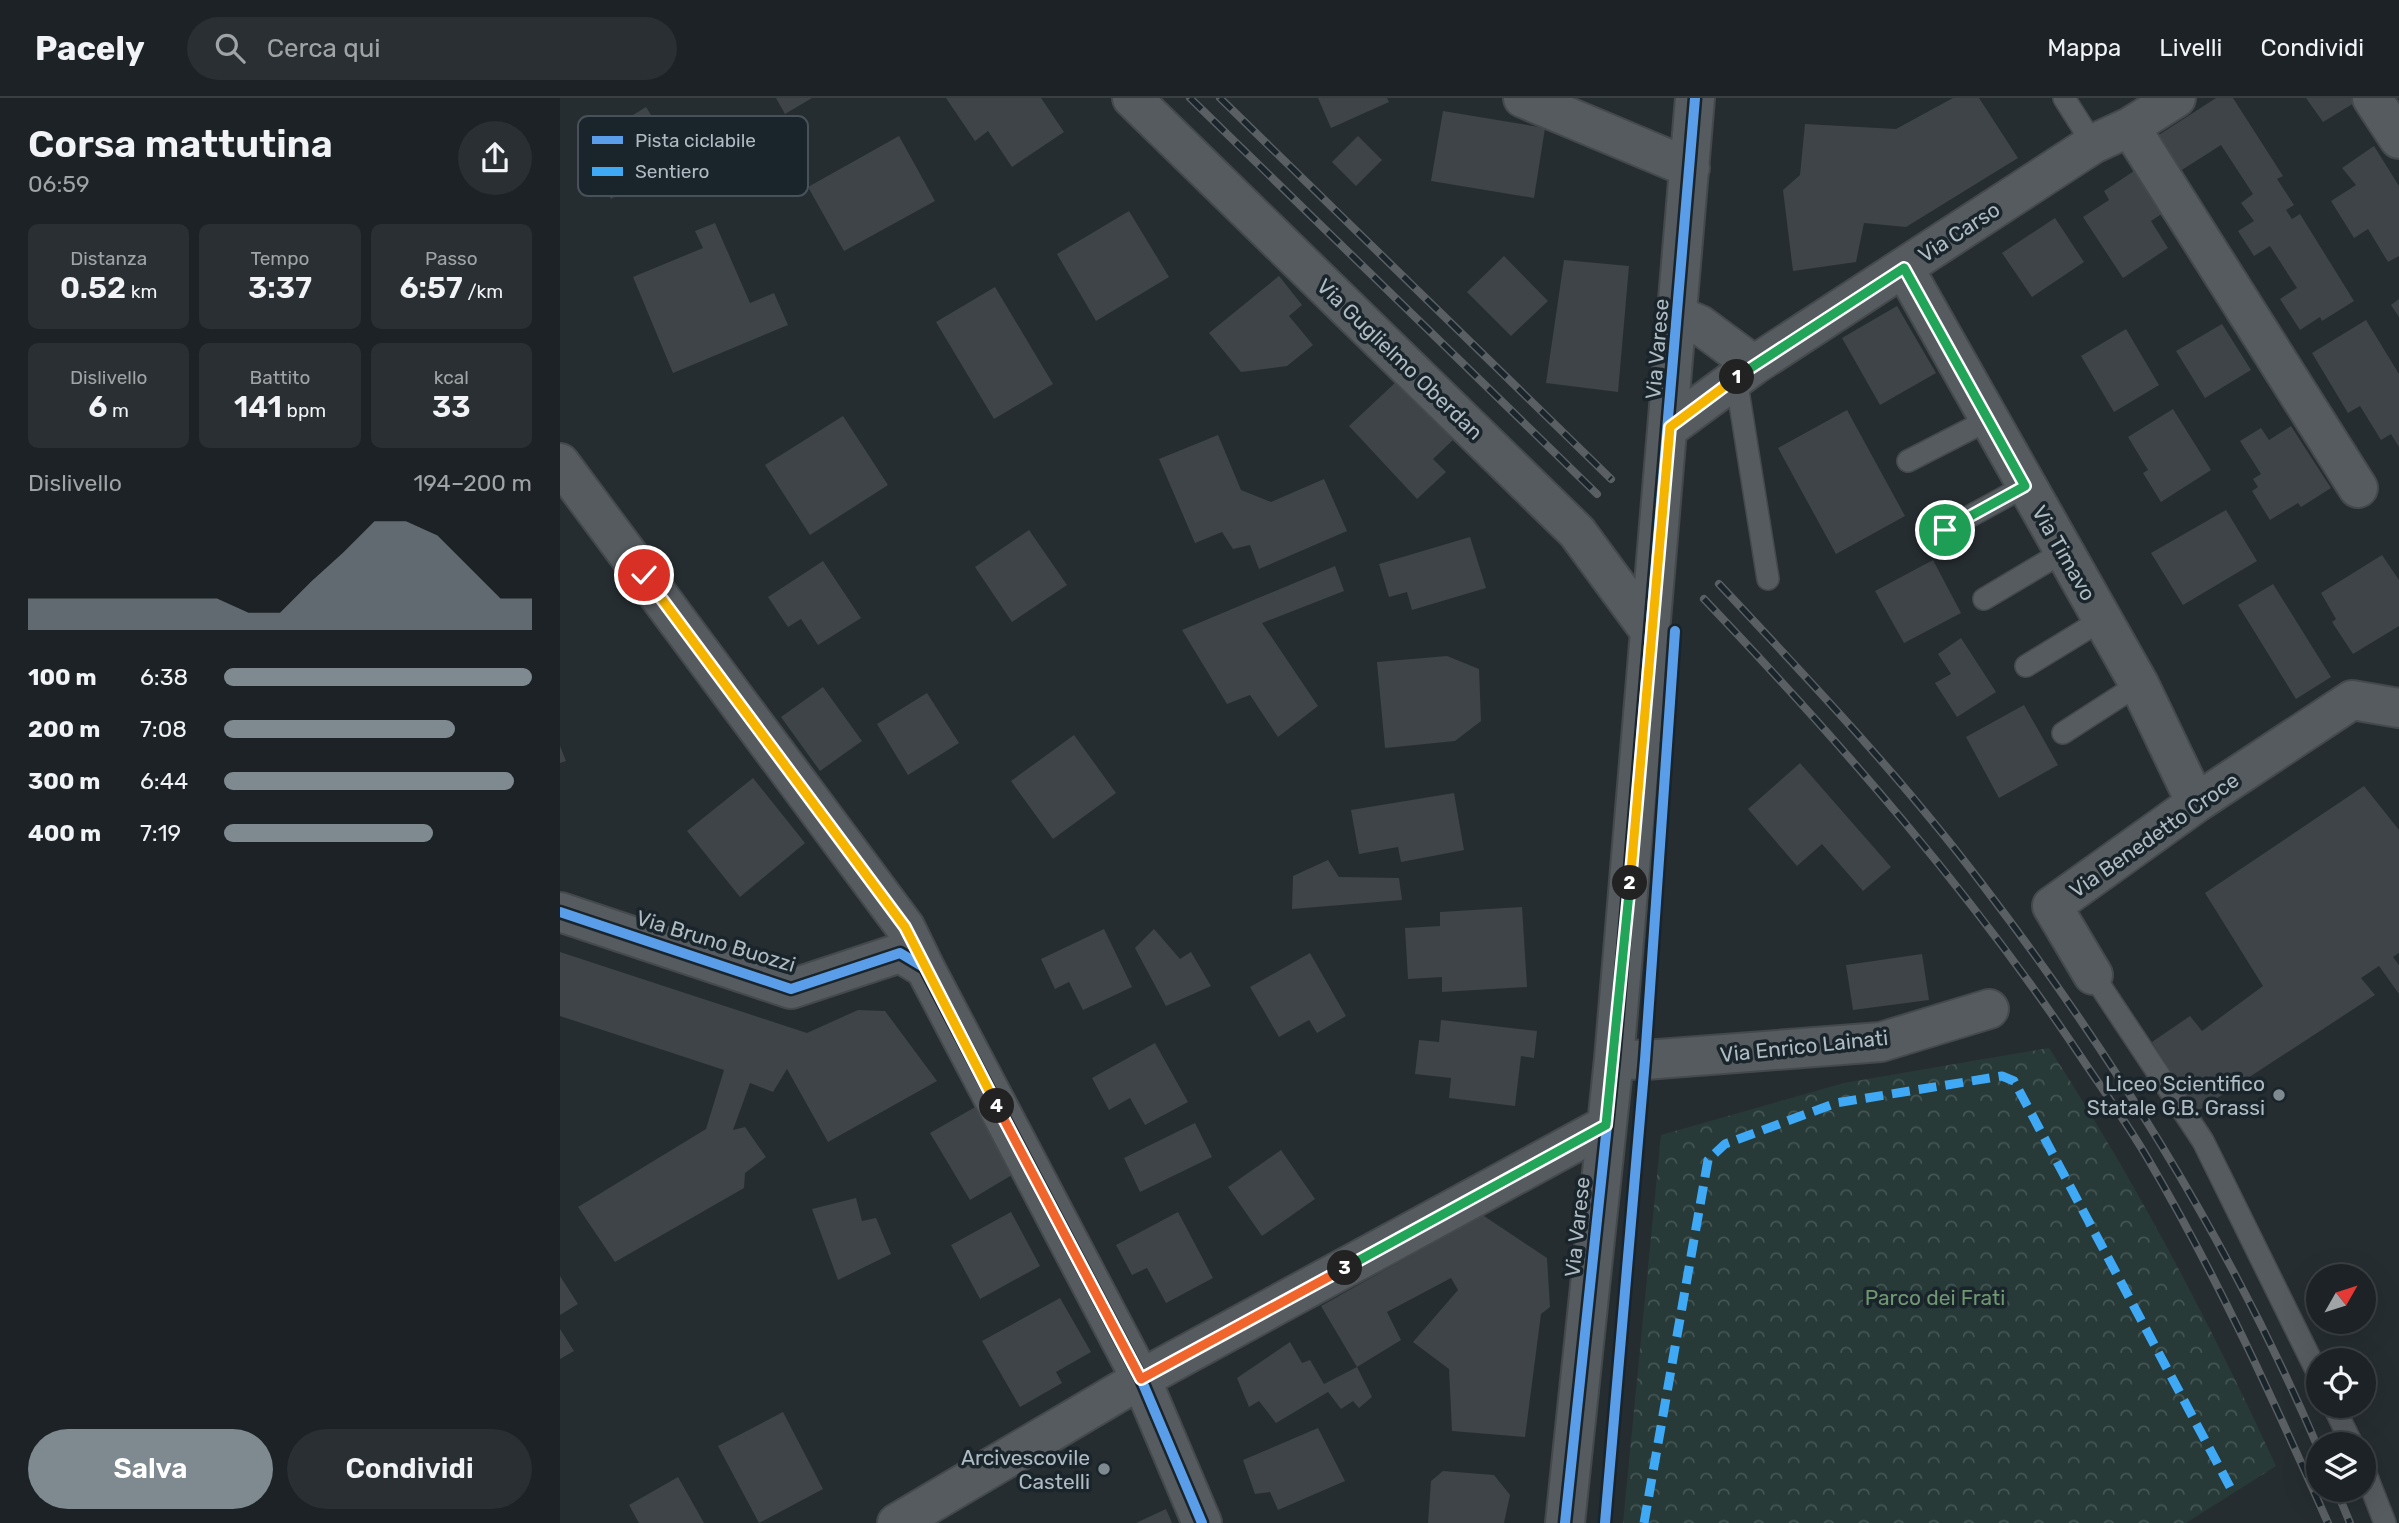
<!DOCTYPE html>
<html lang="it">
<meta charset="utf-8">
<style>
body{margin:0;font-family:Rubik,sans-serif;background:#292f32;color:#f1f3f6;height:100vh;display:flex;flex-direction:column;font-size:26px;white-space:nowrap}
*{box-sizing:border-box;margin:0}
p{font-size:23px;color:#a0a4a7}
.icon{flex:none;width:38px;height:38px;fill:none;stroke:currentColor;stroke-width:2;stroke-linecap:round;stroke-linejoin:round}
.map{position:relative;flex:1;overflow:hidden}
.panel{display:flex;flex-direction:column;background:#1c2225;width:560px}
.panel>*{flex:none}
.needle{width:46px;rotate:51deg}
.tools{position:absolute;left:1746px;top:1166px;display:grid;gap:14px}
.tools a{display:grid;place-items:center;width:70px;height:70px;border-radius:50%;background:#1c2225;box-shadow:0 7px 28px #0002,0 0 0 2px #3a3f42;font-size:35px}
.pin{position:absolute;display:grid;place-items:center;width:60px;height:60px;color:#fff;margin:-30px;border:4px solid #fff;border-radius:50%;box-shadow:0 2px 7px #0007}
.km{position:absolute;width:35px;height:35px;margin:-18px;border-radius:50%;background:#222;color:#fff;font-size:19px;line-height:35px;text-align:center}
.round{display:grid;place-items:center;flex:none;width:74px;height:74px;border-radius:37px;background:#292f32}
.overview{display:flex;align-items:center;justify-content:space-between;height:119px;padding:0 28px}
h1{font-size:38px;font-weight:600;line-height:52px}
.figures{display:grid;grid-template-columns:repeat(3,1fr);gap:10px;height:119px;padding:7px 28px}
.figures div{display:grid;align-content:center;border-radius:10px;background:#292f32;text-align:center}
.figures b{font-size:30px;font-weight:600}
.figures small{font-size:19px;font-weight:400}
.figures p{font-size:19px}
.chart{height:196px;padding:14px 28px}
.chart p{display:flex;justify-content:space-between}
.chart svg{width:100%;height:126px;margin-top:7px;fill:#7f8990;opacity:.7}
.action{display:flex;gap:14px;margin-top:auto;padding:14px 28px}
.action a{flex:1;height:80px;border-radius:42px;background:#7f8990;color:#fff;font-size:28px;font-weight:600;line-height:80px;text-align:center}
.action a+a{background:#292f32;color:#f1f3f6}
ul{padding:0 28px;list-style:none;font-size:23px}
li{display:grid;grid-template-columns:112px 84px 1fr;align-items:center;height:52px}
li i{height:18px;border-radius:9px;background:#7f8990}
header{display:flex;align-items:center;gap:42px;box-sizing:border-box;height:98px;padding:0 35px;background:#1c2225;border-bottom:2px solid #3a3f42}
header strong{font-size:33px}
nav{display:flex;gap:38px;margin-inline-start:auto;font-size:24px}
.search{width:490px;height:63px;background:#292f32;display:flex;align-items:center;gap:18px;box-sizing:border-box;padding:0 24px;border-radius:38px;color:#a0a4a7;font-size:26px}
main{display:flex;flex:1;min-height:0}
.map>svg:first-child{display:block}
.park{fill:url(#park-crowns)}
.building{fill:#3e4448}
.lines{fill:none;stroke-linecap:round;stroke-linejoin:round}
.lane-casing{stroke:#44494c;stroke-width:24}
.street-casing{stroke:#44494c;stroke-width:42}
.lane{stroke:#565b60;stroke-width:21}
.street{stroke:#565b60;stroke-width:38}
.rail-casing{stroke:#595f63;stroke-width:8}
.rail{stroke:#1a242b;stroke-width:5;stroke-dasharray:16;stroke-linecap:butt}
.quiet{stroke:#3fa9f5;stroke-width:9;stroke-dasharray:18 9;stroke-linecap:butt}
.cycleway-casing{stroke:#1a242b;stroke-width:15}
.cycleway{stroke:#5a9eea;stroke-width:10}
.split-1-casing{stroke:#fff;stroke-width:14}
.split-2-casing{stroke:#fff;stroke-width:14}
.split-3-casing{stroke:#fff;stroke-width:14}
.split-4-casing{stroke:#fff;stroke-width:14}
.split-5-casing{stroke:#fff;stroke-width:14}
.split-1{stroke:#22a559;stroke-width:9}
.split-2{stroke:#f5b400;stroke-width:9}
.split-3{stroke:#22a559;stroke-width:9}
.split-4{stroke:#f0652b;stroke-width:9}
.split-5{stroke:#f5b400;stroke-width:9}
.poi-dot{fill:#7f8990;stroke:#1a242b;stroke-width:2.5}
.labels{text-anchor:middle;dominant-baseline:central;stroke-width:7;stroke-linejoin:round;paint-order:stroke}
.street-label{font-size:21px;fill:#afbbc3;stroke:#1a242b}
.poi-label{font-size:21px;fill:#afbbc3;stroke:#1a242b;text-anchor:end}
.park-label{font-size:21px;fill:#709771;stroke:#1a242b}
.key{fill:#1a242b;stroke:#475159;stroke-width:2}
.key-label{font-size:19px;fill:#afbbc3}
</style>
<header>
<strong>Pacely</strong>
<div class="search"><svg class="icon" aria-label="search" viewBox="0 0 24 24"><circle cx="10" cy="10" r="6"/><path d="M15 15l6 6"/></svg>Cerca qui</div>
<nav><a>Mappa</a><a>Livelli</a><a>Condividi</a></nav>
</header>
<main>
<section class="panel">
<div class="overview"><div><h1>Corsa mattutina</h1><p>06:59</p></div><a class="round"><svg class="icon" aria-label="share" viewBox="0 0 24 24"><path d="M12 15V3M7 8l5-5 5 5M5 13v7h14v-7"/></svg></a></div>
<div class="figures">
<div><p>Distanza</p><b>0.52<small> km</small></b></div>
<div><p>Tempo</p><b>3:37</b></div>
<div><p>Passo</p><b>6:57<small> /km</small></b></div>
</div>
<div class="figures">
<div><p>Dislivello</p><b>6<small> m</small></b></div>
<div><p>Battito</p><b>141<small> bpm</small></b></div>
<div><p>kcal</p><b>33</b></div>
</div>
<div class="chart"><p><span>Dislivello</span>194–200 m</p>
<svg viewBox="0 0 160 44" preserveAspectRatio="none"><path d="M0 44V33L10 33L20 33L30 33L40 33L50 33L60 33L70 38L80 38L90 27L100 17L110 6L120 6L130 11L140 22L150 33L160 33V44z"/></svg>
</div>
<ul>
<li><b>100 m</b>6:38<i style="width:100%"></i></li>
<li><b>200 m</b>7:08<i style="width:75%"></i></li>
<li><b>300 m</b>6:44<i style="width:94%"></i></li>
<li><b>400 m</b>7:19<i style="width:68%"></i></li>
</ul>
<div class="action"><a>Salva</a><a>Condividi</a></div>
</section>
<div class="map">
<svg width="1839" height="1425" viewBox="0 0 1839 1425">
<defs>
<pattern id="park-crowns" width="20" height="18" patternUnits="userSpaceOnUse" patternTransform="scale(1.75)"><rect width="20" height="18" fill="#273a38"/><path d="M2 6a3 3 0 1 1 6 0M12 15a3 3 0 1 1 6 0" fill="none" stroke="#445553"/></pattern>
</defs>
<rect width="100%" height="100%" fill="#262d31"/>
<path class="park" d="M1489 950C1576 1084 1649 1223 1716 1368L1626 1425H1063L1101 1037 1284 985Z"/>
<path class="building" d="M216 0H252L225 16Z
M386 0H481L504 34 452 69 428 33 415 43Z
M758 0H827L829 4 771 30Z
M1393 0H1419L1458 60 1346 129 1304 125 1296 164 1233 173 1223 92 1240 77 1245 26 1336 31Z
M1656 0H1673L1723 78 1717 81 1734 107 1726 112 1732 121 1740 116 1794 203 1762 223 1760 219 1740 232 1720 201 1737 190 1710 148 1694 158 1678 133 1694 123 1681 105 1693 96 1661 47 1614 77 1591 42Z
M1746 0H1791L1794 5 1763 24Z
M86 9 118 60 51 101 19 50Z
M883 13 985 30 974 100 871 83Z
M339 38 375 103 284 153 248 89Z
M798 38 822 62 796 88 772 64Z
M1814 48 1839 88V158L1828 164 1808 131 1794 140 1771 103 1796 87 1782 70Z
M1574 73 1603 115 1591 123 1608 150 1563 180 1523 119 1549 102 1544 93Z
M569 113 609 179 536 223 497 156Z
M1495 120 1524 164 1472 199 1442 155Z
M155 125 190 205 214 195 228 227 113 275 73 179 143 150 135 133Z
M944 158 988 203 951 238 907 194Z
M1004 162 1069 168 1058 294 986 285Z
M719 178 742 207 729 218 753 247 727 268 681 274 649 235Z
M435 189 493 286 434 321 376 224Z
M1839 201V219L1831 207Z
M1337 208 1376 275 1320 307 1282 240Z
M1806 222 1839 276V349L1831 336 1821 342 1800 308 1788 315 1752 255Z
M1662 226 1691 272 1645 300 1616 253Z
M1566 231 1599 287 1554 314 1521 258Z
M837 283 893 342 873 361 886 374 857 401 789 328Z
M1613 311 1651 372 1601 404 1583 375 1588 372 1568 339Z
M1287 312 1345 418 1276 456 1218 350Z
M283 318 328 387 250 437 205 367Z
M1731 328 1771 390 1741 409 1738 405 1710 422 1692 393 1698 389 1693 381 1701 376 1680 343 1701 330 1709 342Z
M658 337 681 392 711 404 764 381 787 433 699 471 690 447 673 451 662 434 635 445 599 361Z
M1666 412 1697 463 1623 507 1591 455Z
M469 432 507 487 452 524 415 469Z
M910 439 926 490 852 512 847 494 829 499 819 466Z
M1822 457 1839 482V528L1793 556 1772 524 1776 521 1761 495Z
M1373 462 1401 515 1344 545 1315 493Z
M263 463 301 520 258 547 241 521 228 529 208 499Z
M775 468 784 493 702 525 758 608 718 639 690 597 667 606 622 532Z
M1713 486 1771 579 1736 601 1678 507Z
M1401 540 1436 594 1397 619 1375 585 1391 576 1378 556Z
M887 558 919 571 921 623 895 643 825 650 817 564Z
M263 589 302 643 260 673 221 619Z
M367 595 399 645 348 677 317 626Z
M1464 607 1498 667 1439 700 1406 639Z
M514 637 556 695 493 741 451 683Z
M0 648 6 663 0 665Z
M1240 665 1331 769 1303 793 1262 746 1237 768 1188 711Z
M193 680 245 745 180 799 127 733Z
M1804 688 1839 732V855L1833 859 1839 867V896L1819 868 1801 880 1815 897 1636 1014 1592 944 1630 918 1642 933 1703 888 1645 795Z
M894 695 904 752 841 764 838 749 799 756 791 712Z
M768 762 779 779 839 780 842 802 732 811 733 778Z
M962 809 967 889 882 894V879L848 881 845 830 880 828V814Z
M544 831 572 889 523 912 509 884 495 891 481 861Z
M594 831 620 861 631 854 651 888 606 908 575 850Z
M0 854 247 935 298 912 325 913 377 983 268 1044 227 971 213 994 190 985 173 1032 185 1029 206 1059 185 1075 184 1090 55 1164 18 1109 146 1031 164 972 0 918Z
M750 855 786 918 757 935 749 922 719 939 690 889Z
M1362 856 1369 902 1293 912 1286 867Z
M881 922 977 933 974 960 961 958 955 1008 889 1000 891 980 855 976 859 942 879 944Z
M595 945 628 1004 585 1027 570 1000 549 1012 532 980Z
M417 1008 457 1074 410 1102 370 1035Z
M635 1025 652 1059 580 1094 564 1060Z
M721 1052 755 1101 702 1138 668 1089Z
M296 1100 302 1123 316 1120 331 1156 278 1182 252 1111Z
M451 1114 480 1168 420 1201 391 1147Z
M618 1114 653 1180 606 1205 587 1170 572 1177 556 1147Z
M918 1114 987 1160 990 1209 981 1216 965 1339 892 1333 889 1271 853 1244 898 1192 891 1180 827 1214 841 1242 797 1269 761 1208 871 1146Z
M0 1178 18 1206 0 1217Z
M500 1200 531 1254 496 1274 502 1285 460 1309 422 1243Z
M0 1231 14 1253 0 1261Z
M730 1244 742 1265 750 1262 764 1286 797 1269 812 1299 799 1310 793 1303 781 1311 768 1294 716 1325 699 1303 689 1309 677 1280Z
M223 1314 263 1391 199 1425 158 1348Z
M758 1330 785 1383 718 1412 710 1394 695 1396 683 1362Z
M883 1373 934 1377 950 1397 944 1425H868L871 1383Z
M118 1379 144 1425H79L69 1407Z
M606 1411 612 1425H576Z"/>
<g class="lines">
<g class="lane-casing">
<path id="lane" d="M1504 0 1533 46
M1176 280 1208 481
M1348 363 1428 322
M1385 432 1465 388
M1424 501 1503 454
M1466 568 1543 521
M1503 635 1579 586
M1533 877 1643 1043 1759 1278
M1773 1307 1792 1346
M1804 1371 1825 1425"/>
</g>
<g class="street-casing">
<path id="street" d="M572 0 1017 434 1092 536
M963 0 1130 70
M1812 0 1839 41
M1570 29 1798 390
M1344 170 1579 586 1636 705
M1119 218 1140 227 1194 267
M1110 329 1194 267 1533 46 1570 29 1616 0
M0 365 345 829 365 870
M0 814 231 891 340 855 365 870 581 1281 642 1425
M1533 877 1492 808 1636 705 1792 602 1839 610
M1054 961 1085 962 1321 944 1429 911
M337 1425 581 1281 1047 1027
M1005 1425 1054 961 1135 0"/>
</g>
<use href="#lane" class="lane"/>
<use href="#street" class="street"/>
<g class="rail-casing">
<path id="rail" d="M630 0 1037 396
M660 0 1051 381
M1159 486C1250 583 1342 680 1422 786 1555 960 1673 1150 1759 1352
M1144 501C1282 646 1412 795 1523 962 1545 995 1568 1027 1588 1061 1657 1178 1713 1301 1768 1425
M1776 1391 1790 1425"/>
</g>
<use href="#rail" class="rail"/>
<path class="quiet" d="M126 533 345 829 363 867
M1084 1425 1148 1062 1165 1046 1276 1005 1442 978 1454 983 1670 1389"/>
<g class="cycleway-casing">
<path id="cycleway" d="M0 814 231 891 340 855 365 870 581 1281 642 1425
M1005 1425 1054 961 1135 0
M1045 1425 1085 962 1115 533"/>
</g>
<use href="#cycleway" class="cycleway"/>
</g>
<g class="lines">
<g class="split-1-casing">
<path id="split-1" d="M1177 279 1344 170 1465 388 1385 432"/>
</g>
<g class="split-2-casing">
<path id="split-2" d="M1070 785 1110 329 1177 279"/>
</g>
<g class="split-3-casing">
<path id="split-3" d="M785 1170 1046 1027 1070 785"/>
</g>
<g class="split-4-casing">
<path id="split-4" d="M437 1008 581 1281 785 1170"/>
</g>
<g class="split-5-casing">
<path id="split-5" d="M84 477 345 829 437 1008"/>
</g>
<use href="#split-1" class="split-1"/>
<use href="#split-2" class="split-2"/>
<use href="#split-3" class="split-3"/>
<use href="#split-4" class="split-4"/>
<use href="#split-5" class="split-5"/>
</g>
<g class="poi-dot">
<circle cx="1719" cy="997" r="7"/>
<circle cx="544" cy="1371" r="7"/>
</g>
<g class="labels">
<g class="street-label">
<text transform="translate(1399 134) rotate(-33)">Via Carso</text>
<text transform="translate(1097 251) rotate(-85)">Via Varese</text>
<text transform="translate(840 261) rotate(44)">Via Guglielmo Oberdan</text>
<text transform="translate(1504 455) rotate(60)">Via Timavo</text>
<text transform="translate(1594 737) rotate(-35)">Via Benedetto Croce</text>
<text transform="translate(156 843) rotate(17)">Via Bruno Buozzi</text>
<text transform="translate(1244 948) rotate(-6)">Via Enrico Lainati</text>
<text transform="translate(1017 1129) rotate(-84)">Via Varese</text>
</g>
<g class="poi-label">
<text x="1705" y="985">Liceo Scientifico<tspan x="1705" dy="24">Statale G.B. Grassi</tspan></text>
<text x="530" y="1359">Arcivescovile<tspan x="530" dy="24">Castelli</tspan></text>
</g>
<g class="park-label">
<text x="1375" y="1199">Parco dei Frati</text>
</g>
</g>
<rect x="18" y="18" width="230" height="80" rx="10" class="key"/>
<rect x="32" y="38" width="31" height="8" fill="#5a9eea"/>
<rect x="32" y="69" width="31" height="9" fill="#3fa9f5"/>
<g class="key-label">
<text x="75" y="49">Pista ciclabile</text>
<text x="75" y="80">Sentiero</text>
</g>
</svg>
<div class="tools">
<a><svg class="needle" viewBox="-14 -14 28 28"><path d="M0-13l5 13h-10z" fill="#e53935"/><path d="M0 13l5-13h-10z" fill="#a0a4a7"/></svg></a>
<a><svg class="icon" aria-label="locate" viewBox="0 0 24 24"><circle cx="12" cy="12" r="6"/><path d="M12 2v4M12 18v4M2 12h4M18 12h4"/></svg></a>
<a><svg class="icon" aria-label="layers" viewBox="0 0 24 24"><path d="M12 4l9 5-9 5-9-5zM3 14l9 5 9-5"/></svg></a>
</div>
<div class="pin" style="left:1385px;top:432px;background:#1e9e55"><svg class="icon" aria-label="arrive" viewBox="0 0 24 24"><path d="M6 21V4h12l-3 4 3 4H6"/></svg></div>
<div class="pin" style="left:84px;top:477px;background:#d93025"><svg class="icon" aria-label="check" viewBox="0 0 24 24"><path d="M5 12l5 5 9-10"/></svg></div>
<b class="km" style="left:1177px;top:279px">1</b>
<b class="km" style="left:1070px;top:785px">2</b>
<b class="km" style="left:785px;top:1170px">3</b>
<b class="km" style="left:437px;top:1008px">4</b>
</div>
</main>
